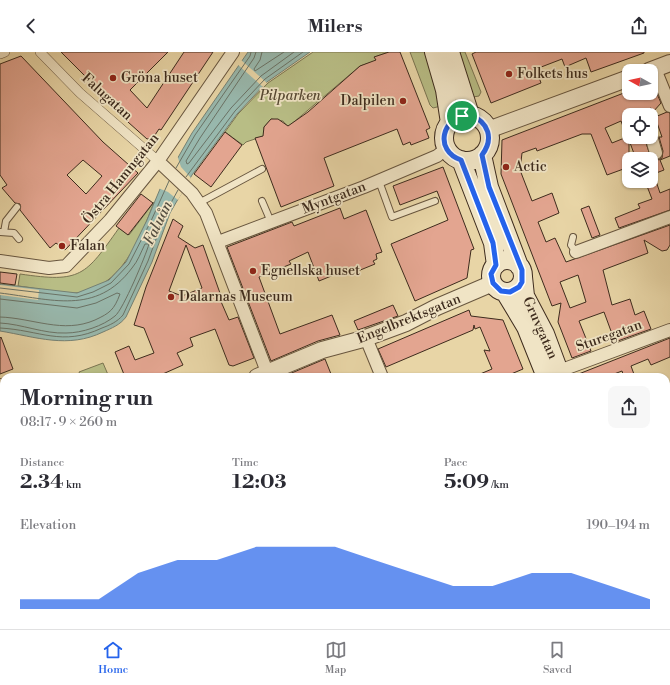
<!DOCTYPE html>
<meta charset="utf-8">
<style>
body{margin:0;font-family:"Libre Bodoni",serif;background:#f7f7f7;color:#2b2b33;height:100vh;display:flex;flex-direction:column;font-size:15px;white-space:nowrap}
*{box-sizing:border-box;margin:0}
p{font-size:13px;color:#7c7c81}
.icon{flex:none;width:22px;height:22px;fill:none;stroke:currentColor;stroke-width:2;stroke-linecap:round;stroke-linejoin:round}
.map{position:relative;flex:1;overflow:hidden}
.drawer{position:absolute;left:0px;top:321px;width:670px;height:256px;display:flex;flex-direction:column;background:#fff;border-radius:12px 12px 0 0;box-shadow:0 1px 3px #0004}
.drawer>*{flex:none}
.needle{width:26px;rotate:278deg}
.fabs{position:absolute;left:622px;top:12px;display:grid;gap:8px}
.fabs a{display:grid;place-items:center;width:36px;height:36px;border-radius:8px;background:#fff;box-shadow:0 1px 3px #0004;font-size:20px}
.pin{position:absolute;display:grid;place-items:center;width:34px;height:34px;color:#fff;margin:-17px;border:2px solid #fff;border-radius:50%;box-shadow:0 1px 4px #0007}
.round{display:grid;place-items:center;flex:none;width:42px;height:42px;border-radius:8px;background:#f7f7f7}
.head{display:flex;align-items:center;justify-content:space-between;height:68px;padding:0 20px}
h1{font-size:22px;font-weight:700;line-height:30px}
.figures{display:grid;grid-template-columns:repeat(3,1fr);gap:6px;height:68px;padding:4px 20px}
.figures div{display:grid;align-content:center}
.figures b{font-size:20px;font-weight:700}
.figures small{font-size:11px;font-weight:400}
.figures p{font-size:11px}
.chart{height:112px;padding:8px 20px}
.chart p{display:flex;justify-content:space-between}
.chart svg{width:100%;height:72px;margin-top:4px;fill:#2563eb;opacity:.7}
header{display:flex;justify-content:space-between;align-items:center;height:52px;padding:0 20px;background:#fff;font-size:18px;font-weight:700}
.tab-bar{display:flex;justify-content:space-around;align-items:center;height:56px;border-top:1px solid #e1e1e2;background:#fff;font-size:11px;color:#7c7c81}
.tab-bar a{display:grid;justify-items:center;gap:2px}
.tab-bar .on{color:#2563eb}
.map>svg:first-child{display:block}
.green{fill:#b8bd85;stroke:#7a7451}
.water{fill:#98b8ad;stroke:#748073}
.pier{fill:#e8d5a6}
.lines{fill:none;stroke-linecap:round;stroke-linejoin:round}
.shore{stroke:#6a7265;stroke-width:1}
.building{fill:#e3a590;stroke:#3d2b1d;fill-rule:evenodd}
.service-casing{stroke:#68563f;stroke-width:8}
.pedestrian-casing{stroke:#68563f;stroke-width:10}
.minor-casing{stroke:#68563f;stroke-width:14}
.tertiary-casing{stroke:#68563f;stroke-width:18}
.secondary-casing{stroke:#3d2b1d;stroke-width:20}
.service{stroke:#f0e4c5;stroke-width:6}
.pedestrian{stroke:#f0e4c5;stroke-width:9}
.minor{stroke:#f0e4c5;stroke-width:12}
.tertiary{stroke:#f0e4c5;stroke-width:16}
.secondary{stroke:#f0e4c5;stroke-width:18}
.route-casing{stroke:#fff;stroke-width:8}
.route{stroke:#2563eb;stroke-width:5}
.poi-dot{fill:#8f2418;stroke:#f0e4c5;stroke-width:1.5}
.labels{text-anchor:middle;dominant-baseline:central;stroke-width:3.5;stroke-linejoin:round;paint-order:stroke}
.poi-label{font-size:14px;fill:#3d2b1d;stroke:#f0e4c5;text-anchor:start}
.park-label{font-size:14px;font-style:italic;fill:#564832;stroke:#f0e4c5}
.street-label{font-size:14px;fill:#3d2b1d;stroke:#f0e4c5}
.water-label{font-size:15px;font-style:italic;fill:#544e41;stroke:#f0e4c5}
</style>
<header><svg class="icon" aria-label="back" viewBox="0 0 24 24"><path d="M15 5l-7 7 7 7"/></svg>Milers<svg class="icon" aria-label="share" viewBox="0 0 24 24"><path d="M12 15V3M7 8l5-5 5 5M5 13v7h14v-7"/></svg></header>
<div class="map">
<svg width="670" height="577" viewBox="0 0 670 577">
<rect width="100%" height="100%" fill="#e8d5a6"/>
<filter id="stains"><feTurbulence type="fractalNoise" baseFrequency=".005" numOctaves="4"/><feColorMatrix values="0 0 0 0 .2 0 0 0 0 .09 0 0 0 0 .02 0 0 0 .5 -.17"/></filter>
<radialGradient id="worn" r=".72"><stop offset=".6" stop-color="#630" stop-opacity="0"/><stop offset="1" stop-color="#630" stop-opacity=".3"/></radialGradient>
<path class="green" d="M313 0H389L375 5 377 13 372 10 360 14 288 75 283 69 271 67 264 75V84L246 90 243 93 225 80 238 62 268 31Z
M410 0H427L441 54 433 56 430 53Z
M457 0H465L481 40 479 44 473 45Z
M154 150C141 185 121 237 76 241 58 242 37 236 18 234L20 222C81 231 85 224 119 176L129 183Z
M103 311 109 325H81L79 320Z"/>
<path class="water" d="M248 0H310L267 30 237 62 192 123 170 161 152 210 126 265C120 273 112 276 103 280 68 297 36 285 0 279V232L77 241 109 228 126 210 147 168 160 137 192 81Z"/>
<path class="pier" d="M241 8 267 31 263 35 237 12Z
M177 103 181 115 191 126 178 148 168 140 158 136Z
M0 233 39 238 38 248 0 243Z"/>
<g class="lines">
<path class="shore" d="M256 0 254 6 200 86 186 109 187 112 189 111 231 56 261 24 294 0
M262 0 260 8 254 17 255 19 284 0
M176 116 195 83 250 4 251 0
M186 125 235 59 265 27 303 0
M0 236 77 245 93 240 111 231 129 212 151 169 169 129
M0 241C51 247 96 264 132 216 138 209 141 200 145 192H149C146 203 123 258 115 264 103 274 82 281 66 281 44 282 22 272 0 271
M0 247 77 256 96 251 117 241 120 242C114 258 110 261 95 268 63 282 33 266 0 265
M0 276C40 278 62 295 102 276 110 273 117 270 123 263L148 209 166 160 178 138"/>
</g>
<path class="building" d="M61 0H168L130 38 147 56 184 0H213L161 78 159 77 153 86 147 87 119 62 121 60Z
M389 0H400L430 76 426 78 429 86 411 93 410 90 403 93 397 77 324 106 334 134 281 155 255 86 263 84 264 75 271 67H278L288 74 308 60 360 14 376 8 374 5Z
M476 0H644V1L591 20 586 6 565 15 562 7 536 17 541 31 491 51 472 2Z
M21 4 103 90 138 121 65 198 56 191 50 196 20 158V152L15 151 2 136 7 133 0 123V12ZM83 108 102 124 86 142 67 123Z
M651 28 661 51 653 60 651 56 635 63H629V85H644L651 106 658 108 662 106 663 99 659 85H662L655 65 667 60 670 61V104L660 108 664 118 651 123V107H636L629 88V115L607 123 591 82H582L537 99 536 96 522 101 520 118 532 149 552 141 559 161 538 170 546 190 555 186 566 210 670 173V193L667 198 662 199 644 188 648 201 603 218 612 253 630 247 635 263 644 259 651 277 615 290 604 260 579 269 591 299 572 306 558 270 561 251 552 254 501 122 502 88 629 39V41H651ZM621 69 627 85 612 91 605 76ZM578 223 586 250 570 256 560 230Z
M225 80 242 93 211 135 194 122Z
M443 115 474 197 471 198 467 226 415 249 391 192 448 168 437 139 400 153 393 134Z
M645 129H656L660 141 670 137V158L619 176 615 166 640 156 638 152 652 147Z
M141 142 153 151 128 183 116 174Z
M589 154 600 183 592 186 581 157Z
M340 156 344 167 366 158 382 200 376 202 377 207 373 209 375 212 353 221 351 216 319 229 308 200 289 209 291 212 259 225 280 282 332 263 340 283 318 289 271 309 227 195 292 170 294 174Z
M173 167 183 174 178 185 195 196 203 193 221 244 219 245 229 268 238 265 254 306 233 314 229 313 215 277 190 286 193 294 177 301 183 313 156 325H125L115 300 129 294 135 308 154 301 144 276 134 273 146 235ZM186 193 202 236 182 244 169 239Z
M0 220 17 222 15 233 0 231Z
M393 253 398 264 358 278 354 269Z
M469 258 471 264 503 268 523 317 504 325H473L492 317 484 298 490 299 480 275 475 277 474 273 473 278 386 315 378 297Z
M1 285 13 317 0 322V286Z
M670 286V305L651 313 648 307 631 314 635 325H624L622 319 606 325H571Z
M325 307 331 322 323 325H282Z"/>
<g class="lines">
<g class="service-casing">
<path id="service" d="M379 129 392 165 435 149
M262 149 271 170
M199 151 262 117
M0 180 14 181 19 187
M4 180 6 169 17 155
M573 185 571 193 576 200"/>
</g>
<g class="pedestrian-casing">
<path id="pedestrian" d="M40 0 80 41 158 109
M0 2 5 0"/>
</g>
<g class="minor-casing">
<path id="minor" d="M655 17 670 54
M651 84 656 101
M158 109 192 141 206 161 269 325
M218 190 364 135 437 104 446 97
M576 200 670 165
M0 209 49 216 66 214 110 168 158 109 233 0
M366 286 382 325
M559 319 670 278
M0 333 4 343
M666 388 670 386
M666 496 670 497
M0 538 4 536
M666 571 668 577
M95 573 97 577
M188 577 198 573
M326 577V573"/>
</g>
<g class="tertiary-casing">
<path id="tertiary" d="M649 19 670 11
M488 78 629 26
M257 325 322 298 363 287 406 271 437 255 493 231
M0 425 4 423"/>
</g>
<g class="secondary-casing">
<path id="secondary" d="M434 0 445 38 450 71
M450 0 470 63
M444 86a23 23 0 1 1 46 0a23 23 0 1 1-46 0Z
M482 103 489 135 519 214
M461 108 493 191 496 213
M491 224a16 16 0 1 1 32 0a16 16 0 1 1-32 0Z
M523 225 525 244 545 282 561 325
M505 240 526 275 546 325
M636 573 638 577"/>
</g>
<use href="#service" class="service"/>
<use href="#pedestrian" class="pedestrian"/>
<use href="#minor" class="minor"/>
<use href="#tertiary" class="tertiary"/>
<use href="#secondary" class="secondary"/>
</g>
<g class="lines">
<g class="route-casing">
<path id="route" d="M470 63C489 70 494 87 482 103L489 135 522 218V230L519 235 510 240 501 239 493 231 491 222 496 213 493 191 461 108C434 99 441 64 470 63Z"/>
</g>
<use href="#route" class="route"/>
</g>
<g class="poi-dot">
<circle cx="509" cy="22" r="4"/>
<circle cx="113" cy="26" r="4"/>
<circle cx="403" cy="49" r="4"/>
<circle cx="506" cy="115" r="4"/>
<circle cx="62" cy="194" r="4"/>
<circle cx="253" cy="219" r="4"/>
<circle cx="171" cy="245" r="4"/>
</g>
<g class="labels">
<g class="poi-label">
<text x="517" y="22">Folkets hus</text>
<text x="121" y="26">Gröna huset</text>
<text x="395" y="49" text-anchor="end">Dalpilen</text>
<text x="514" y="115">Actic</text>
<text x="70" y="194">Falan</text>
<text x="261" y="219">Egnellska huset</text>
<text x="179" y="245">Dalarnas Museum</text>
</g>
<g class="park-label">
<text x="290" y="44">Pilparken</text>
</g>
<g class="street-label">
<text transform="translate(107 45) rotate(42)">Falugatan</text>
<text transform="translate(121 127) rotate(-51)">Östra Hamngatan</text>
<text transform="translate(334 146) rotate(-21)">Myntgatan</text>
<text transform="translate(409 267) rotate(-22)">Engelbrektsgatan</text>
<text transform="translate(540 276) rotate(66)">Gruvgatan</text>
<text transform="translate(609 284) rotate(-20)">Sturegatan</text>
</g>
<g class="water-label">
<text transform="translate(158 171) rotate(-64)">Faluån</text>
</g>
</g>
<rect width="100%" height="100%" filter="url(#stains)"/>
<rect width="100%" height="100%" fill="url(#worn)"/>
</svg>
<div class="fabs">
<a><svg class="needle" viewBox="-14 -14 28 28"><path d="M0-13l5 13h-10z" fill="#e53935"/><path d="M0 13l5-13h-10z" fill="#7c7c81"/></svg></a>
<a><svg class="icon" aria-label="locate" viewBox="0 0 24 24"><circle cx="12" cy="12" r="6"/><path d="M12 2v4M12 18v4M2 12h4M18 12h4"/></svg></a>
<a><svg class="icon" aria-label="layers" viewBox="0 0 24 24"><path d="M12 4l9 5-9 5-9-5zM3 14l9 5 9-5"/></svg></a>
</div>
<div class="pin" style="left:462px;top:64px;background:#1e9e55"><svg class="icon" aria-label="arrive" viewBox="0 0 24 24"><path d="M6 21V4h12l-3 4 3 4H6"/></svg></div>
<section class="drawer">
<div class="head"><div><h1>Morning run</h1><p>08:17 · 9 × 260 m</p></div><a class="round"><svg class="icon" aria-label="share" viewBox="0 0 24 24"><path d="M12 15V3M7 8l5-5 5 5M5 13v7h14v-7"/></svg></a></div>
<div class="figures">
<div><p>Distance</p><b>2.34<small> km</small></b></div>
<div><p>Time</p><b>12:03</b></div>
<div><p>Pace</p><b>5:09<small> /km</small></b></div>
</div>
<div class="chart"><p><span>Elevation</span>190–194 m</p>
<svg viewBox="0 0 160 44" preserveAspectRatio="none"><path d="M0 44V38L10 38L20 38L30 22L40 14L50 14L60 6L70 6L80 6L90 14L100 22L110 30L120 30L130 22L140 22L150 30L160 38V44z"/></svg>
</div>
</section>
</div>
<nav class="tab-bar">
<a class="on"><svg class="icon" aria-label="home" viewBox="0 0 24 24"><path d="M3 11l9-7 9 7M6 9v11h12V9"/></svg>Home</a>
<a><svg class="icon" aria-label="map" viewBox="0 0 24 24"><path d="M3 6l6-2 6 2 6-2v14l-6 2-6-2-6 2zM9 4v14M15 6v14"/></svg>Map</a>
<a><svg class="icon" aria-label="saved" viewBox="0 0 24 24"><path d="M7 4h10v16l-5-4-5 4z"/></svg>Saved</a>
</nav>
